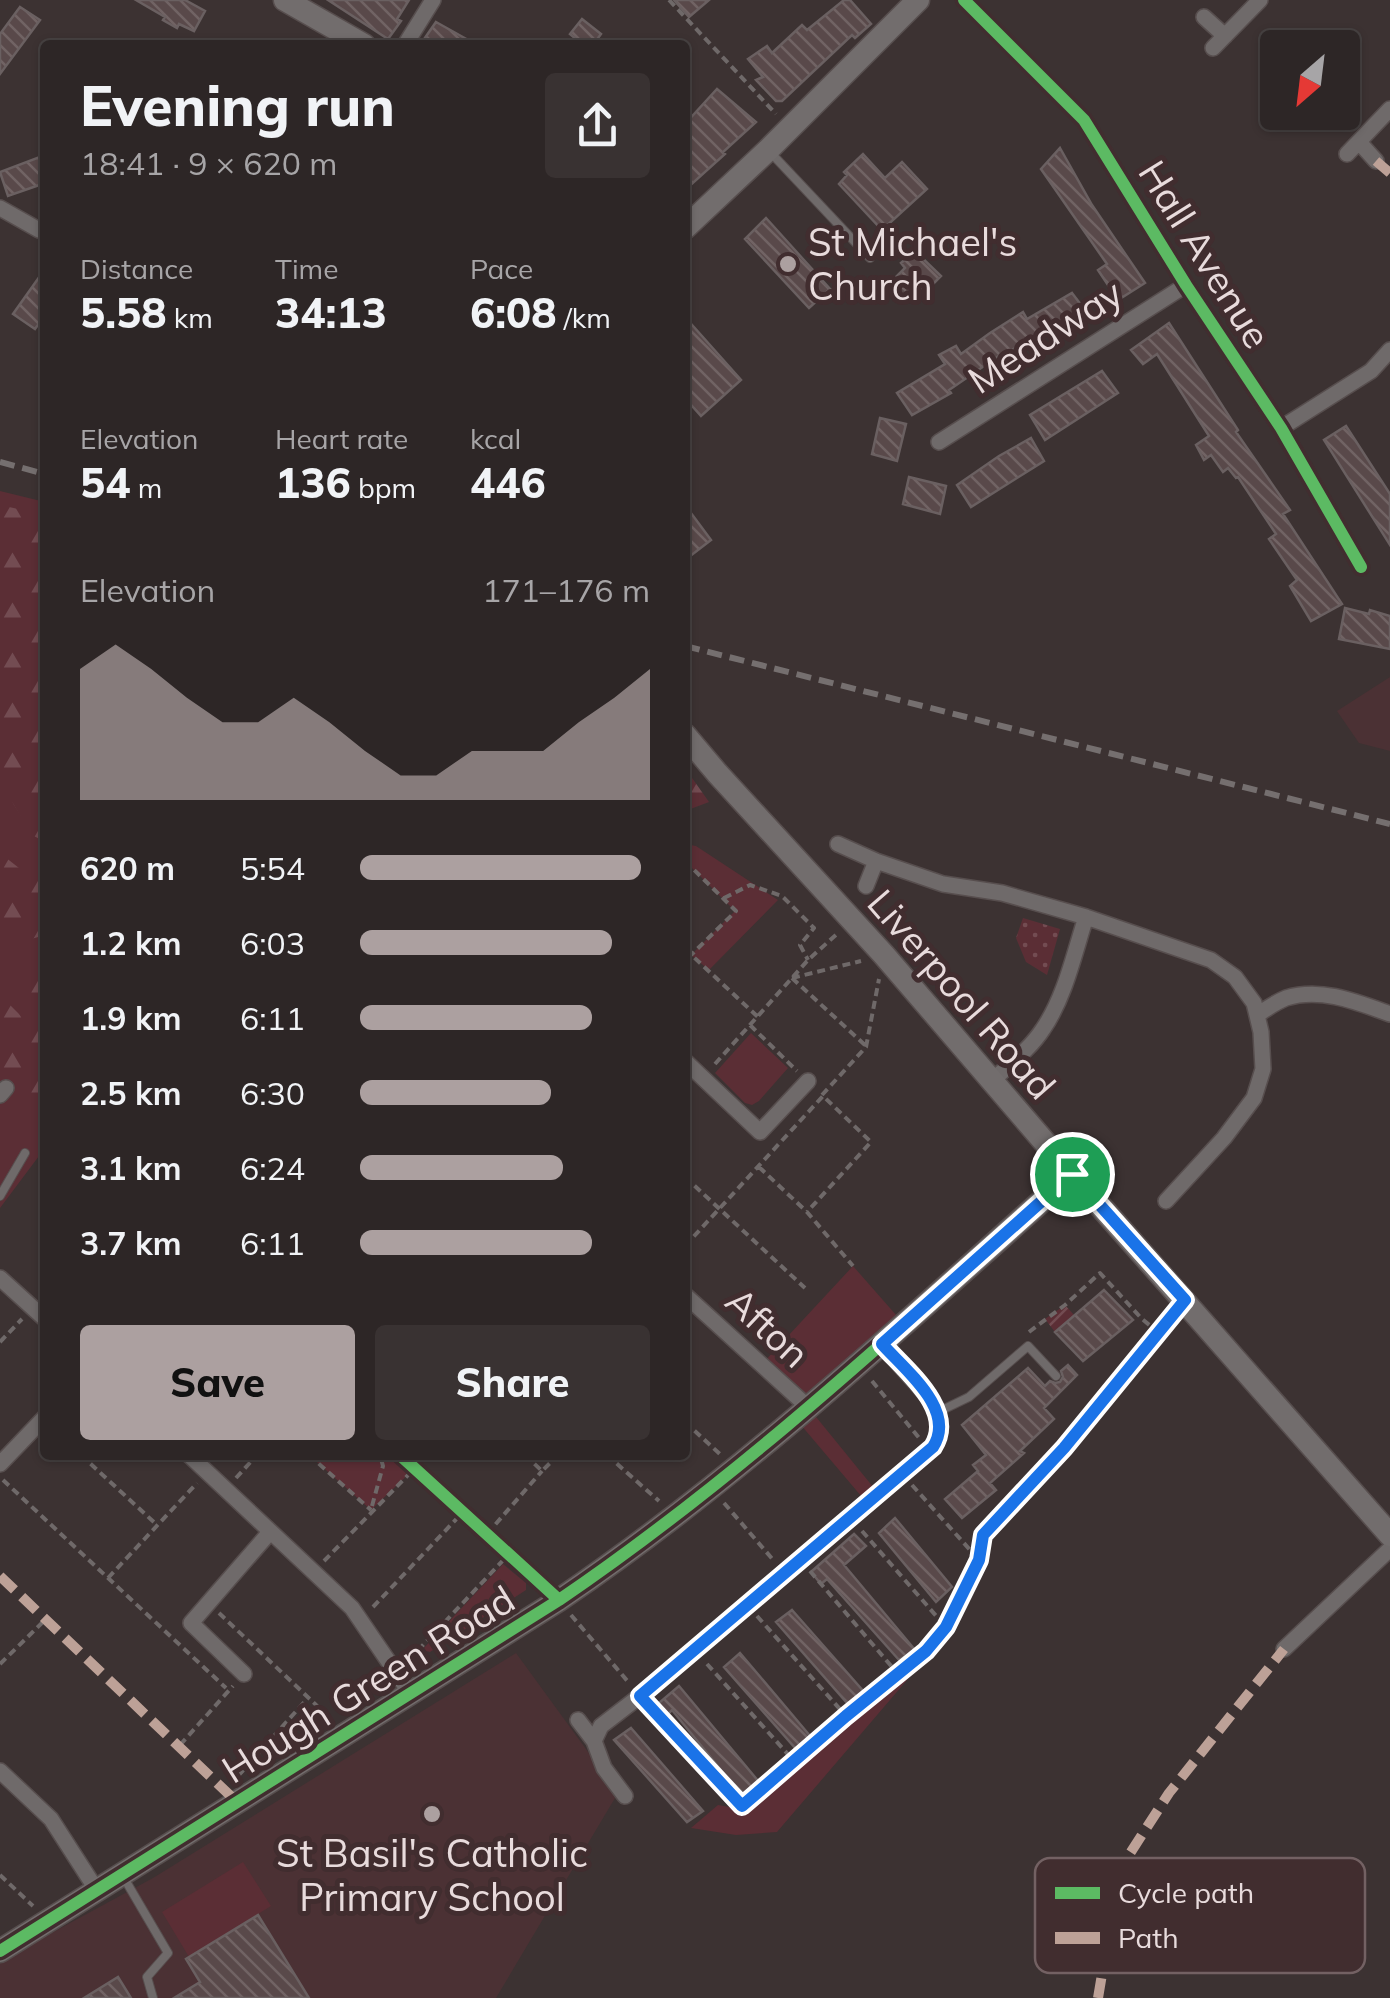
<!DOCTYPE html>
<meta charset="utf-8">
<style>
body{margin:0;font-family:Mulish,sans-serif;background:#393232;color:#f1f3f6;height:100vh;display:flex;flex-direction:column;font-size:38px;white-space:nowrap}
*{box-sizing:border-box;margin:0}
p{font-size:32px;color:#a7a5a7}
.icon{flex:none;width:55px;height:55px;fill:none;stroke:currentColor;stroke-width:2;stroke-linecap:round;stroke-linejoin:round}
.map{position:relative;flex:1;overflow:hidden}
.panel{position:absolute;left:40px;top:40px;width:650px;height:1420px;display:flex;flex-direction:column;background:#2d2626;border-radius:10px;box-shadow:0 2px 8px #0004,0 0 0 2px #484343}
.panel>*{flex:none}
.needle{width:65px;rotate:208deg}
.controls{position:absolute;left:1260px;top:30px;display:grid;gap:20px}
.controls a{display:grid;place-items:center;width:100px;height:100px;border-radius:10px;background:#2d2626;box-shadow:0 2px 8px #0004,0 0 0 2px #484343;font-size:50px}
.pin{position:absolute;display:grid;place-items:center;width:85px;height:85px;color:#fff;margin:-42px;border:5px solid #fff;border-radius:50%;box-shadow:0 2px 10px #0007}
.round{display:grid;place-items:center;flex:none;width:105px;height:105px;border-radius:10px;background:#393232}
.head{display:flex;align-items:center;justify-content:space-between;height:170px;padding:0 40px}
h1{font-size:55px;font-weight:800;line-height:75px}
.stats{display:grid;grid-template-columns:repeat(3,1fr);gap:15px;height:170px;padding:10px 40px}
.stats div{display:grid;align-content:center}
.stats b{font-size:42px;font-weight:800}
.stats small{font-size:28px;font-weight:400}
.stats p{font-size:28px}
.chart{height:280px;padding:20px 40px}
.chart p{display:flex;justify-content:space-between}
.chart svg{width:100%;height:180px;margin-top:10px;fill:#aca0a0;opacity:.7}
.action{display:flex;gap:20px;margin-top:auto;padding:20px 40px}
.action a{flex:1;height:115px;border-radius:10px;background:#aca0a0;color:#111;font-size:40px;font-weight:800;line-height:115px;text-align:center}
.action a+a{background:#393232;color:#f1f3f6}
ul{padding:0 40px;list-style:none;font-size:32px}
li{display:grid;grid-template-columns:160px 120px 1fr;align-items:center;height:75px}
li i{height:25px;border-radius:12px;background:#aca0a0}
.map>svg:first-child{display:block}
.built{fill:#4b3134}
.grass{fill:#5b2e35}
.forest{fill:url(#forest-firs)}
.park{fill:url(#park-dots)}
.garden{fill:url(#garden-furrows)}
.building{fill:url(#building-back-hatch);stroke:#6a6061;stroke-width:2.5}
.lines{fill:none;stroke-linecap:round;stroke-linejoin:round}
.lane-casing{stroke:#574e4e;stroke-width:10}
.street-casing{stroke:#574e4e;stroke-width:18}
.secondary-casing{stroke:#574e4e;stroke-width:25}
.path{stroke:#6f6969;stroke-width:4;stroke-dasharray:8 5;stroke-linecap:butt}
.lane{stroke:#6f6a6a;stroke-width:8}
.street{stroke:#6f6a6a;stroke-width:15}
.secondary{stroke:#726d6d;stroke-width:22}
.rail{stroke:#756f6f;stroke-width:6;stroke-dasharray:15 8;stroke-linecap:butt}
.quiet{stroke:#bda197;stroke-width:10;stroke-dasharray:20 10;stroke-linecap:butt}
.cycleway-casing{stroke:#412d2f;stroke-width:19}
.cycleway{stroke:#5cba63;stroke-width:12}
.route-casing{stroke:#fff;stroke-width:20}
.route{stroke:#1a73e8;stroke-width:12}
.poi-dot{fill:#aca0a0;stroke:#412d2f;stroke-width:4}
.labels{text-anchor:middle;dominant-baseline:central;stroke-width:10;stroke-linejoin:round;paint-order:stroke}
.poi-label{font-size:38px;fill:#e8dbdc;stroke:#412d2f;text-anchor:start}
.street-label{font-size:38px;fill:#e8dbdc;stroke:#412d2f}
.key{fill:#412d2f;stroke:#736163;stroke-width:2.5}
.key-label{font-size:28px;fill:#e8dbdc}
</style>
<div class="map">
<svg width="1390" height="1998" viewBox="0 0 1390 1998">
<defs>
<pattern id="forest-firs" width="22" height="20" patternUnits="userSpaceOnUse" patternTransform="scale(2.5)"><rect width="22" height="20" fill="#5b2e35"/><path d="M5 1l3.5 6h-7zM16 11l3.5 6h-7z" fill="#734c52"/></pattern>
<pattern id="park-dots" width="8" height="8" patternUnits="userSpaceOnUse" patternTransform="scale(2.5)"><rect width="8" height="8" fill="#5b2e35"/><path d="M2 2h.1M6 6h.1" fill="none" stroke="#734c52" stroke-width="1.8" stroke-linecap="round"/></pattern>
<pattern id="garden-furrows" width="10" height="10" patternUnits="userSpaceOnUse" patternTransform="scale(2.5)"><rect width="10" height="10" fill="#5b2e35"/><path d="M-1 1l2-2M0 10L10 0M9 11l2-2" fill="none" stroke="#734c52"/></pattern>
<pattern id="building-back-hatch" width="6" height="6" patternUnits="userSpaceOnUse" patternTransform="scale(2.5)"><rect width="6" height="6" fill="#59494a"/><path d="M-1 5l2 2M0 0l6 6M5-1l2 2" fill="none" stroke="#716364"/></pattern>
</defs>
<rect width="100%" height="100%" fill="#3c3232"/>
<path class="built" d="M1390 677V751L1359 743 1337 711Z
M516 1653 618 1793 496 1998H0V1961L153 1878Z"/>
<path class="grass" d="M0 491 45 502V1148L0 1208V1095L6 1088 0 1082Z
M685 844 696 846 778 900 709 970 691 955 735 911 685 861Z
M751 1033 788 1068 759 1101 752 1105 745 1103 715 1073Z
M853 1266 904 1324 808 1407 878 1493 867 1503 795 1418 807 1408 761 1365Z
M309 1455H400L415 1468 371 1510Z
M503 1564 526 1583V1590L430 1652 422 1650Z
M955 1624 777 1832 736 1835 691 1828 718 1805 741 1809Z
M243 1862 271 1906 189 1957 162 1912Z"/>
<path class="forest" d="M0 505 45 515V842L34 836 0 783Z
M685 768 709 802 685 811Z
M0 853 24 872 45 877V935L0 948Z
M45 957V1012L18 987 28 961Z
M0 995 25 1020 45 1032V1126L0 1082Z"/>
<path class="park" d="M1023 918 1060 929 1047 975 1026 962 1016 938Z"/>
<path class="garden" d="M1065 1305 1074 1315 1055 1332 1045 1319Z"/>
<path class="building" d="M136 0H185L205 11 194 31 179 24 177 28 163 20 165 17Z
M328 0H409L397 19 401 21 388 39Z
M674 0H709L689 17Z
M844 0H850L871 24 855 38 852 35 782 101H776L756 80 763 77 748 59 767 46 772 53 802 25 807 30Z
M20 7 40 20 0 74V34Z
M582 19 601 34 593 45H583L570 34Z
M436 22 477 45H420Z
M717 89 756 122 723 152 725 154 685 190V124Z
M1060 148 1092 205 1145 283 1118 300 1098 270 1107 264 1041 169Z
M863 154 885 178 902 162 927 189 882 230 839 184 847 175 844 172Z
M45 155V183L8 196 0 172Z
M766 218 830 289 809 308 745 239Z
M915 251 941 276 926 291 916 284 899 300 886 287 905 268 901 263Z
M45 269V315L35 329 13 314Z
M1072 293 1091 318 1057 339 1050 326 1004 355 1003 353 949 390 951 393 912 415 897 393 945 364 939 355 956 346 961 354 990 333 1023 312 1027 319Z
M685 317 741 380 701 416 685 398Z
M1169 323 1238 430 1236 432 1290 510 1283 514 1342 604 1311 621 1290 586 1297 580 1269 539 1276 534 1238 477 1236 478 1228 468 1223 472 1211 455 1204 460 1196 445 1209 436 1164 365 1157 354 1143 364 1131 350Z
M1102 371 1118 393 1045 440 1030 415Z
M880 418 906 424 897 461 872 454Z
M1346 426 1390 494V545L1324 440Z
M1031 438 1044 461 971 507 957 485 999 456Z
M909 477 946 486 940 514 903 504Z
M685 505 711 540 685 560Z
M1345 608 1369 614 1370 610 1390 616V649L1339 639Z
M1104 1290 1133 1320 1083 1361 1055 1332Z
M1068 1365 1077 1375 1044 1408 1054 1419 1020 1451 1024 1453 990 1483 996 1490 962 1518 945 1499 978 1471 973 1465 986 1455 962 1425 1028 1368 1045 1386 1050 1381 1055 1383 1060 1382 1063 1377 1061 1371Z
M895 1518 952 1587 936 1602 879 1533Z
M854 1534 866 1546 844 1565 915 1650 899 1660 827 1579 821 1584 811 1572Z
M792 1610 865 1693 848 1704 776 1622Z
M740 1653 811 1737 796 1749 724 1667Z
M679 1686 759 1782 743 1797 672 1710 663 1719 653 1708Z
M631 1728 703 1811 687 1822 614 1740Z
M258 1915 309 1998H174L200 1982 186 1959Z
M118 1977 131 1998H84Z"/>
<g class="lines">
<g class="lane-casing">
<path id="lane" d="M771 153 870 258
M0 1196 25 1153
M938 1412 969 1397 1028 1346 1056 1376
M124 1878 168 1953 147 1977 153 1998"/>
</g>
<g class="street-casing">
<path id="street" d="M964 0 1084 120 1186 285 1281 428 1361 567
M1204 17 1225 36
M405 45 433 0
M1213 48 1260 0
M1359 142 1376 161
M1347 154 1390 109
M0 208 39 230 45 228
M1281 428 1371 371 1390 350
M939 442 1186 285
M838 844 876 861 943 884 1002 893 1086 917 1211 960 1235 977 1254 1003 1261 1032 1263 1069 1254 1098 1224 1138 1166 1201
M866 886 876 861
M1257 1015C1266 1009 1276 1002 1286 998 1321 987 1357 1002 1390 1014
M685 1061 760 1132 808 1081
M993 1080C1010 1064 1030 1049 1043 1029 1065 997 1074 954 1086 917
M0 1095 6 1088
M0 1278 45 1319
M685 1295 808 1407
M189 1455 352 1608 410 1693
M0 1464 45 1417
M1284 1649 1390 1549
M244 1674 191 1623 270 1532
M578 1720 594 1741 604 1768 625 1796
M594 1741 601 1726 640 1696 929 1451C953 1423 934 1403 914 1381 903 1369 892 1356 882 1344
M0 1771 51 1819 96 1889"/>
</g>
<g class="secondary-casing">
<path id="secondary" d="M285 0 364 45
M685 228 768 150 918 0
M685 735 717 773 884 955 1072 1174 1390 1535
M0 1951 559 1600C743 1475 906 1322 1072 1174"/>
</g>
<path class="path" d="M669 0 776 114
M685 861 736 911 691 955
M724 898 750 885 782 896 814 928 800 945 808 960
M685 949 758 1017
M792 978 861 961
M792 978 866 1046
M750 1025 797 1071
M715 1064 808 960 838 933
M822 1095 866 1047 879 979
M759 1167 807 1212 853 1266
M685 1177 805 1288
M685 1246 823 1096 871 1142 807 1212
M1029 1332 1065 1305 1100 1273 1142 1319 1158 1332
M0 1342 22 1319
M872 1381 920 1439
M685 1422 722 1456
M81 1455 157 1525
M309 1455 371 1510
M525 1455 542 1471 558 1455
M607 1455 659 1501
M236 1478 257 1455
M3 1480 226 1688
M912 1485 979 1560
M724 1503 775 1562
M372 1506 383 1466 380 1455
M862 1531 945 1626
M487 1534 542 1471
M324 1561 415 1468
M810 1571 898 1674
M108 1578 197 1483
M373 1607 463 1512
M219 1613 332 1720
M571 1615 630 1684
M757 1616 846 1716
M409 1660 509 1554
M0 1664 46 1619
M707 1664 794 1761
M650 1706 743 1807 846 1716 926 1651 945 1627 979 1560 983 1535 1065 1448 1170 1318
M180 1745 233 1686
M238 1776 308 1698
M0 1875 33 1906"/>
<use href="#lane" class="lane"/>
<use href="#street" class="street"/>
<use href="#secondary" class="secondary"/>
<path class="rail" d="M0 462 45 474
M685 646 1390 824"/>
<path class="quiet" d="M1376 161 1390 173
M0 1576 237 1802
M1098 1998 1111 1921 1127 1858 1169 1793 1284 1649"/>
<g class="cycleway-casing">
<path id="cycleway" d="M964 0 1084 120 1186 285 1281 428 1361 567
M400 1455 559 1600
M0 1951 559 1600C743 1475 906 1322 1072 1174"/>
</g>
<use href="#cycleway" class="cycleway"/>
</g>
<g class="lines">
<g class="route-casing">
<path id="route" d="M1072 1174 1185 1300 1064 1448 983 1535 979 1560 946 1627 926 1651 846 1716 742 1806 640 1696 933 1447C957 1410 905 1370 882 1344Z"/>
</g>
<use href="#route" class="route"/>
</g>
<g class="poi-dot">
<circle cx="788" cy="264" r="10"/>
<circle cx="432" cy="1814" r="10"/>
</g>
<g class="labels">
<g class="poi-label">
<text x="808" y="242">St Michael's<tspan x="808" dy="44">Church</tspan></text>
<text x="432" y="1853" text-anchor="middle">St Basil's Catholic<tspan x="432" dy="44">Primary School</tspan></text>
</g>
<g class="street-label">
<text transform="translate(1205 254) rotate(58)">Hall Avenue</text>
<text transform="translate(1045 336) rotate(-33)">Meadway</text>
<text transform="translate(962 994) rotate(49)">Liverpool Road</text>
<text transform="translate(768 1327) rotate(43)">Afton</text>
<text transform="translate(368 1684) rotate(-32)">Hough Green Road</text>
</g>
</g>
<rect x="1035" y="1858" width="330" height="115" rx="15" class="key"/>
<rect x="1055" y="1887" width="45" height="12" fill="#5cba63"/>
<rect x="1055" y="1932" width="45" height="12" fill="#bda197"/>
<g class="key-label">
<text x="1118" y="1903">Cycle path</text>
<text x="1118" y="1948">Path</text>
</g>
</svg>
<div class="controls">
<a><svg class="needle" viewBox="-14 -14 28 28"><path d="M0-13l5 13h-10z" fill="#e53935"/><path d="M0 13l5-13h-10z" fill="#a7a5a7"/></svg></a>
</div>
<div class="pin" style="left:1072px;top:1174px;background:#1e9e55"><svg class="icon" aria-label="arrive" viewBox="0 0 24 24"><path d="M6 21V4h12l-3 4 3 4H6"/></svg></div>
<section class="panel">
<div class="head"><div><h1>Evening run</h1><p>18:41 · 9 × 620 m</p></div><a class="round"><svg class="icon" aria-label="share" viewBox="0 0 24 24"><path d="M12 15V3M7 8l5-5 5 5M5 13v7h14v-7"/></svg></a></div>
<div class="stats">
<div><p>Distance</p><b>5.58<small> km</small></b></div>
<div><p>Time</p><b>34:13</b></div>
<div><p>Pace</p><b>6:08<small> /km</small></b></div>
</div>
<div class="stats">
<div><p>Elevation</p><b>54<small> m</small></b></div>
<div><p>Heart rate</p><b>136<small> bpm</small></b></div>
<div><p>kcal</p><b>446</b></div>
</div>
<div class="chart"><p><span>Elevation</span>171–176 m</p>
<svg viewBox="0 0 160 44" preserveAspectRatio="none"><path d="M0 44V12L10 6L20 12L30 19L40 25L50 25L60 19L70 25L80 32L90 38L100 38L110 32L120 32L130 32L140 25L150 19L160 12V44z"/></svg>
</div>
<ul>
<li><b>620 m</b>5:54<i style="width:97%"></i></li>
<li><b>1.2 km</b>6:03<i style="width:87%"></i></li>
<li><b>1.9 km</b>6:11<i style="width:80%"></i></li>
<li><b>2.5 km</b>6:30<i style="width:66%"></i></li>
<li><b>3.1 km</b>6:24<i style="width:70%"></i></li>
<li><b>3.7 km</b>6:11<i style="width:80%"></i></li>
</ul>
<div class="action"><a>Save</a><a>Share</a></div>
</section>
</div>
